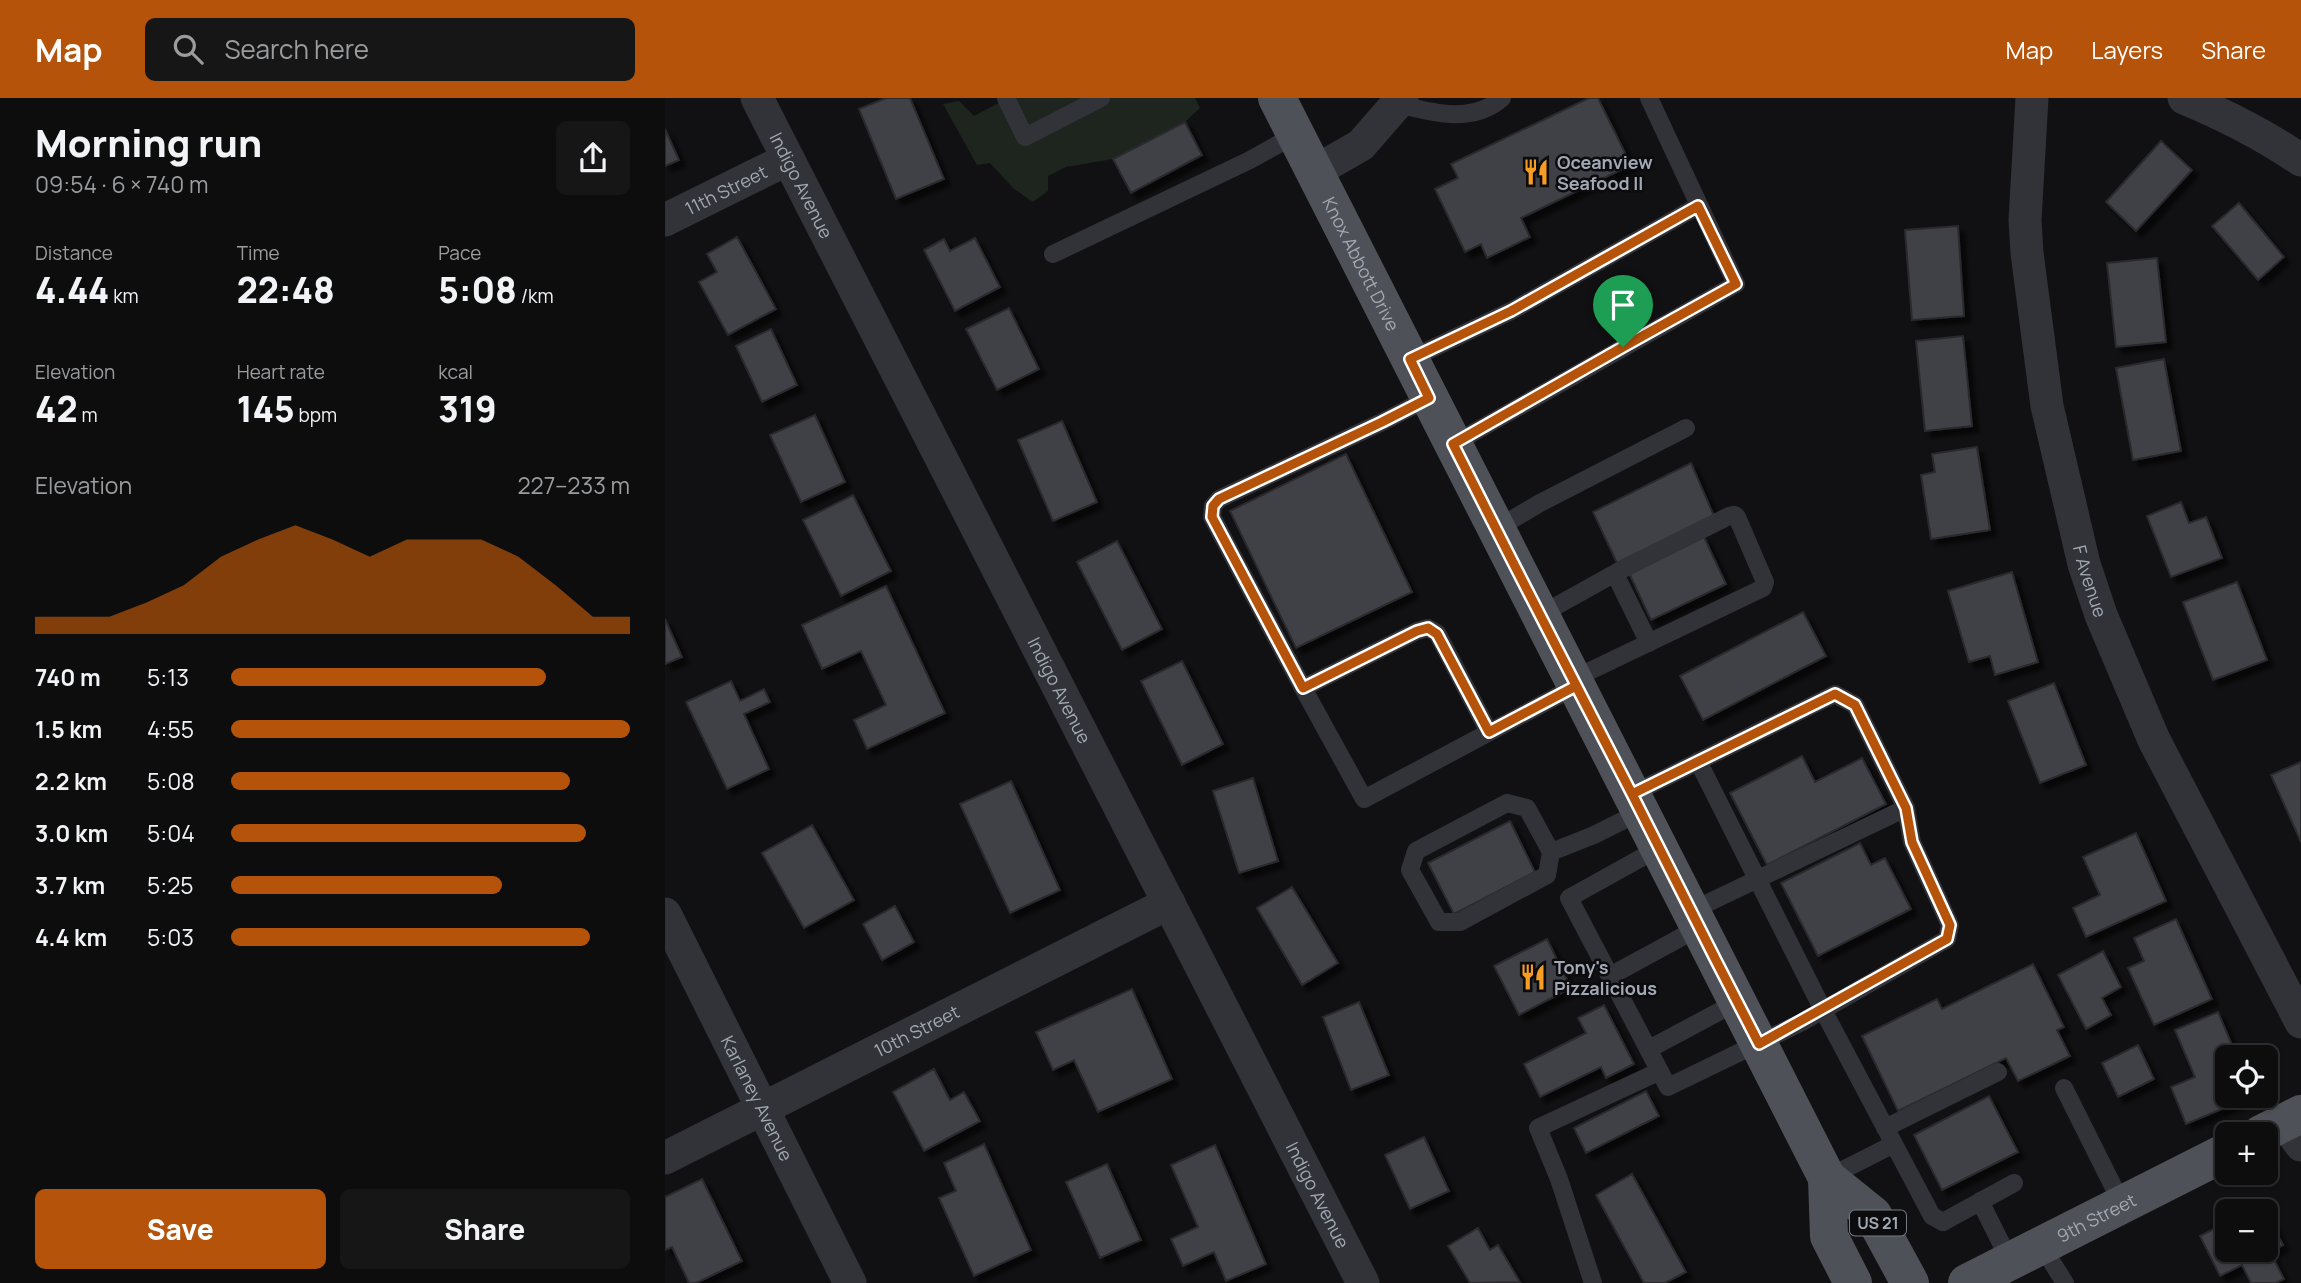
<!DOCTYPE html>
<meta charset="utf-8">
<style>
body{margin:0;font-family:Manrope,sans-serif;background:#161617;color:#f1f3f6;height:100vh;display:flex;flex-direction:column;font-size:26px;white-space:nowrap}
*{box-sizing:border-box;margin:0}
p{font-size:23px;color:#9a9c9e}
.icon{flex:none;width:38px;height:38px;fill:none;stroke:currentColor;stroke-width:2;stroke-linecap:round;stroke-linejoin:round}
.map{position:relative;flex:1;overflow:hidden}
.sheet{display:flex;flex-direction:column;background:#0d0d0e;width:665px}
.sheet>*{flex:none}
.controls{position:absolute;left:1550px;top:947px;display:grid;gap:14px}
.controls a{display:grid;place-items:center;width:63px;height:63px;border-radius:10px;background:#0d0d0e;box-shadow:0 2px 5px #0004,0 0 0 2px #2d2d2e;font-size:35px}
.pin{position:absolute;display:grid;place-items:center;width:60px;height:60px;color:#fff;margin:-72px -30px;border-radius:50% 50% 50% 0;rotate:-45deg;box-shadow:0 0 7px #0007}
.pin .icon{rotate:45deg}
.round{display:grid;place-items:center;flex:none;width:74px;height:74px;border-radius:10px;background:#161617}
.headline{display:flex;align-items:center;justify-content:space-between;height:119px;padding:0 35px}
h1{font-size:38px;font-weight:800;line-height:52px}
.figures{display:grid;grid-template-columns:repeat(3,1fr);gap:10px;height:119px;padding:7px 35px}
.figures div{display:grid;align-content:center}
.figures b{font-size:35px;font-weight:800}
.figures small{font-size:19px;font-weight:400}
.figures p{font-size:19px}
.chart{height:196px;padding:14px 35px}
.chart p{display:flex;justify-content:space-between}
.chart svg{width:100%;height:126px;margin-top:7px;fill:#b45309;opacity:.7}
.action{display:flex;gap:14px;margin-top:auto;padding:14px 35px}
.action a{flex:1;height:80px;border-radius:10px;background:#b45309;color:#fff;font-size:28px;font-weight:800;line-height:80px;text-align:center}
.action a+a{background:#161617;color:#f1f3f6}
ul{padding:0 35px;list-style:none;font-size:23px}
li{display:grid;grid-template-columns:112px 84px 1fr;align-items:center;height:52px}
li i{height:18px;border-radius:9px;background:#b45309}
header{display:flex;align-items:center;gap:42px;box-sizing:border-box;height:98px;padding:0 35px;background:#b45309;color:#fff}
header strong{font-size:33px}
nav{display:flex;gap:38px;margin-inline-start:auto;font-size:24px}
.search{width:490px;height:63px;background:#161617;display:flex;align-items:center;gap:18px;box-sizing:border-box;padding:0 24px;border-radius:10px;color:#9a9c9e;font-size:26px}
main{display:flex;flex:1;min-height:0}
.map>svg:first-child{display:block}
.green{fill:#1d251e}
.building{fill:#404146;stroke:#2b2b2f;stroke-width:2;filter:url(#shadow)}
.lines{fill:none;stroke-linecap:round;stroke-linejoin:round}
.service{stroke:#323338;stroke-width:18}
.minor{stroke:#323338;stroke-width:33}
.primary{stroke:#4e5157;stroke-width:38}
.route-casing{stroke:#fff;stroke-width:14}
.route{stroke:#b45309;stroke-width:9}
.labels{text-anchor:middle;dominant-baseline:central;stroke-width:5;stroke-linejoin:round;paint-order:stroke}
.shield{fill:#0c0c0e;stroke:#757a82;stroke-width:2}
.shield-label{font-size:16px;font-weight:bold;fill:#a2a9b4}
.poi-label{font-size:18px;font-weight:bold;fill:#a2a9b4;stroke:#0c0c0e;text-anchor:start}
.street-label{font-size:18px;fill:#a2a9b4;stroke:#0c0c0e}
</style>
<header>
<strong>Map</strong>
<div class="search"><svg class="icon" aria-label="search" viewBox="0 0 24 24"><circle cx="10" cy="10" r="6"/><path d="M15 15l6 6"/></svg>Search here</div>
<nav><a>Map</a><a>Layers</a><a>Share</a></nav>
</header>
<main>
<section class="sheet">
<div class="headline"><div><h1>Morning run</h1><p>09:54 · 6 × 740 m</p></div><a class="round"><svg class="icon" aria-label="share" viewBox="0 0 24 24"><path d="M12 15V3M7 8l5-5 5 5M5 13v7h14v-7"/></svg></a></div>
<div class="figures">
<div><p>Distance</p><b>4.44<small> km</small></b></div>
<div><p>Time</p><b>22:48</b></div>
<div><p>Pace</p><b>5:08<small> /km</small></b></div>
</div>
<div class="figures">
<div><p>Elevation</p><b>42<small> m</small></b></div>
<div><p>Heart rate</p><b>145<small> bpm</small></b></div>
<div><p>kcal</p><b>319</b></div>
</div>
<div class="chart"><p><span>Elevation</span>227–233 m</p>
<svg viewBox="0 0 160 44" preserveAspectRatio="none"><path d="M0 44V38L10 38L20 38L30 33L40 27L50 17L60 11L70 6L80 11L90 17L100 11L110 11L120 11L130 17L140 27L150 38L160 38V44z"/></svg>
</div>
<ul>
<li><b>740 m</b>5:13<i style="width:79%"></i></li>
<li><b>1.5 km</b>4:55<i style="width:100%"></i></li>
<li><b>2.2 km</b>5:08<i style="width:85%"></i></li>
<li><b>3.0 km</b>5:04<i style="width:89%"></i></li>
<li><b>3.7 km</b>5:25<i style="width:68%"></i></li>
<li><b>4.4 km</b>5:03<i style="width:90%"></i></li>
</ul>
<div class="action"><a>Save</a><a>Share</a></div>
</section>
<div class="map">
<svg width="1636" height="1185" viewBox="0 0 1636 1185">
<defs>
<filter id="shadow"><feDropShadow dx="6" dy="6" stdDeviation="2" flood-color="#0009"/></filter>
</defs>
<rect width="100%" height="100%" fill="#111113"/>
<path class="green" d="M343 0H530L535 10 520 24 448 61 401 69 383 78V93L368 104 349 91 325 65 312 67 278 6 294 3 309 18Z"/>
<path class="building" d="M221 0H245L279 81 231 101 194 11Z
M924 0H933L966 67 856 120 865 139 822 160 816 146 800 154 770 91 793 80 786 66Z
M520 24 537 57 466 95 448 61Z
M0 31 14 62 0 68Z
M1496 43 1527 72 1471 133 1441 104Z
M1574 105 1619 159 1593 182 1547 128Z
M1293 128 1299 218 1247 222 1240 132Z
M72 139 111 211 63 237 34 184 52 174 42 156Z
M310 140 335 189 290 213 259 152 279 141 285 153Z
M1492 160 1501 244 1451 249 1442 165Z
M344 210 374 271 332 292 301 231Z
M106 231 132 287 97 304 71 248Z
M1298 238 1307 328 1260 333 1251 243Z
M1499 261 1516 353 1468 362 1451 270Z
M150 317 180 384 136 404 105 337Z
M397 323 432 404 388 423 353 342Z
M1312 349 1325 432 1266 441 1256 377 1270 374 1267 356Z
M681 356 747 494 631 550 565 413Z
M1026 365 1049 418 952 465 928 414Z
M188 397 226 473 176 498 138 422Z
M1516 404 1524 425 1541 419 1557 460 1506 479 1482 418Z
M1039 439 1061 486 986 522 964 475Z
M452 443 497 531 457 552 412 464Z
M1347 474 1373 564 1330 577 1325 558 1304 564 1283 493Z
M1572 484 1602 562 1548 582 1518 504Z
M221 488 280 615 202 651 189 622 221 607 196 553 157 571 137 527Z
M1138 514 1161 558 1038 622 1015 578Z
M0 521 17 559 0 566Z
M517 563 558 646 517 667 476 583Z
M66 583 75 603 99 591 105 604 79 616 104 671 62 691 21 604Z
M1389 585 1421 667 1375 685 1343 603Z
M1137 658 1150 684 1197 660 1221 706 1102 767 1065 695Z
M1636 664V744L1606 677Z
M588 680 613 763 574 775 548 693Z
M346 683 395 792 345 815 295 706Z
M845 723 870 774 789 816 763 765Z
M147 727 189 802 139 830 97 755Z
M1471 735 1501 803 1421 839 1408 810 1435 797 1418 759Z
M1195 745 1206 767 1220 760 1246 811 1153 858 1116 785Z
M627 789 673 865 637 887 592 810Z
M230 808 249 844 217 862 198 826Z
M1511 821 1547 901 1489 927 1463 870 1479 863 1469 840Z
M882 841 906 890 854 917 829 868Z
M1438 853 1456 889 1437 900 1446 917 1421 931 1393 877Z
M1368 866 1399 929 1392 932 1405 958 1353 983 1341 960 1233 1013 1197 938 1272 901 1277 911Z
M467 891 507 981 433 1014 409 962 388 972 371 934Z
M694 904 724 977 686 992 658 919Z
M939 907 969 966 941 980 936 969 875 999 859 966 921 935 913 920Z
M1553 914 1572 959H1563V998H1588L1521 1026 1506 989 1530 979 1510 932Z
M1473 947 1489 981 1453 999 1437 965Z
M269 971 285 1002 299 994 315 1023 259 1053 228 994Z
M981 993 994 1018 921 1055 909 1030Z
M1324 998 1353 1054 1277 1092 1249 1037Z
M759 1039 784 1093 745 1111 720 1057Z
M319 1046 366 1152 309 1178 274 1100 291 1093 279 1065Z
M550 1047 601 1166 561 1183 549 1154 518 1168 506 1141 533 1129 506 1067Z
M442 1066 476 1142 435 1160 401 1084Z
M967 1076 1021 1174 1000 1185H979L931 1097Z
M37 1081 77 1163 31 1185H24L7 1149 0 1152V1099Z
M1601 1114 1618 1147 1605 1154 1619 1181 1611 1185H1586L1577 1167 1555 1178 1535 1138 1563 1124V1152H1601Z
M813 1130 825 1152 833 1147 855 1184 805 1185 783 1148Z"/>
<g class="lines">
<path class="service" d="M341 0 360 39 436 0
M733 6C767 15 808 26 837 0
M388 156 585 62 630 37
M745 261 846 213 1033 108
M764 300 717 324 554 401 548 408 547 419 638 590 752 533 763 530 772 535 824 634
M788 346 1071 186 984 0
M831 431 875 405 1021 330
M950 476 984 545
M875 517 954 473 1064 418 1070 417 1072 419 1100 484 1098 490 908 581
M638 590 699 701 911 588
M1033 663 1158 912 1267 1118 1278 1124 1349 1085
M967 696 1170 596 1190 607 1241 710 1247 744 1285 827 1282 841 1137 924 1003 989 904 800 994 750
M842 705 862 710 886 754 882 777 795 824H774L745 772 751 753Z
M886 754 929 737 975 714
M1026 813 1241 710
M945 878 1035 829
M984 951 1072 904
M1399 990 1457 1106
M1220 1030 1333 974
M1162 1080 1229 1046
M1315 1103 1345 1163
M1376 1147 1400 1185
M928 1185 894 1081 873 1030 995 973"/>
<g class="minor">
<path id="s1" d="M92 0 698 1185"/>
<path id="s2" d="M1367 0 1360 122 1362 155 1382 308 1419 466 1436 517 1489 642 1636 924"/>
<path d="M1519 0C1560 17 1599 37 1636 62"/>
<path d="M649 74 696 47 737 0"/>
<path id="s3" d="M0 122 123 61"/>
<path id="s4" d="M0 816 185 1185"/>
<path d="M1619 1024 1636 1047"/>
<path id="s5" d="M0 1060 504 805"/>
</g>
<g class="primary">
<path id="s6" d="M612 0 1162 1080 1208 1117 1245 1185"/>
<path d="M1596 1036 1636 1016"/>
<path d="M1162 1080 1164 1138 1188 1185"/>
<path id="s7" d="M1302 1185 1563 1053"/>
</g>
</g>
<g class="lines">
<g class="route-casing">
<path id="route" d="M958 249 788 346C847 463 907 580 967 696 1009 780 1051 863 1094 946L1282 841 1285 827 1247 744 1241 710 1190 607 1170 596 967 696 911 588 824 634 772 536 763 530 752 533 638 590 547 419 548 408 554 401 717 324 764 300 745 261 846 213 1033 108 1071 186 958 249"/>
</g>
<use href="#route" class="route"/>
</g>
<defs>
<g id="restaurant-bare" transform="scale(2.1)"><path d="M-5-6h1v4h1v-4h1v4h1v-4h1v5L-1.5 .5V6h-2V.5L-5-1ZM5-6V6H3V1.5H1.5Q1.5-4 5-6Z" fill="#f79c24" stroke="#0c0c0e" stroke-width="2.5" paint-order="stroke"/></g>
</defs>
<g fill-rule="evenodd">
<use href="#restaurant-bare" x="871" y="74"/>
<use href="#restaurant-bare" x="868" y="879"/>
</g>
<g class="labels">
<rect class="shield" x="1185" y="1112.5" width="56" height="25" rx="5"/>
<g class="shield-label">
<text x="1213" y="1125">US 21</text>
</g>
<g class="poi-label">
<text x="892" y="64">Oceanview<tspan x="892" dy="21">Seafood II</tspan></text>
<text x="889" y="869">Tony's<tspan x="889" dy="21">Pizzalicious</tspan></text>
</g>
<g class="street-label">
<text stroke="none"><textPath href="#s1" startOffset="98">Indigo Avenue</textPath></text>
<text stroke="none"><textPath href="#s3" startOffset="68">11th Street</textPath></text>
<text stroke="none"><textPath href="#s6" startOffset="186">Knox Abbott Drive</textPath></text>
<text stroke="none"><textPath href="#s2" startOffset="490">F Avenue</textPath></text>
<text stroke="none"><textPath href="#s1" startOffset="665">Indigo Avenue</textPath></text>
<text stroke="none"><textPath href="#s5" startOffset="282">10th Street</textPath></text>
<text stroke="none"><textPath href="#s4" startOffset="206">Karlaney Avenue</textPath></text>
<text stroke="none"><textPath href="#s1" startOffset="1232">Indigo Avenue</textPath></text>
<text stroke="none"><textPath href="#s7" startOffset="145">9th Street</textPath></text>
</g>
</g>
</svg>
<div class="controls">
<a><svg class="icon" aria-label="locate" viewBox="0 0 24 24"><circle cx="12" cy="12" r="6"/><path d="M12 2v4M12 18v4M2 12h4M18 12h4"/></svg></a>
<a>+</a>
<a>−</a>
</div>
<div class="pin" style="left:958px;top:249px;background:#1e9e55"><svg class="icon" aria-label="arrive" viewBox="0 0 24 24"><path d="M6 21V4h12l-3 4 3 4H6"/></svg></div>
</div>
</main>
